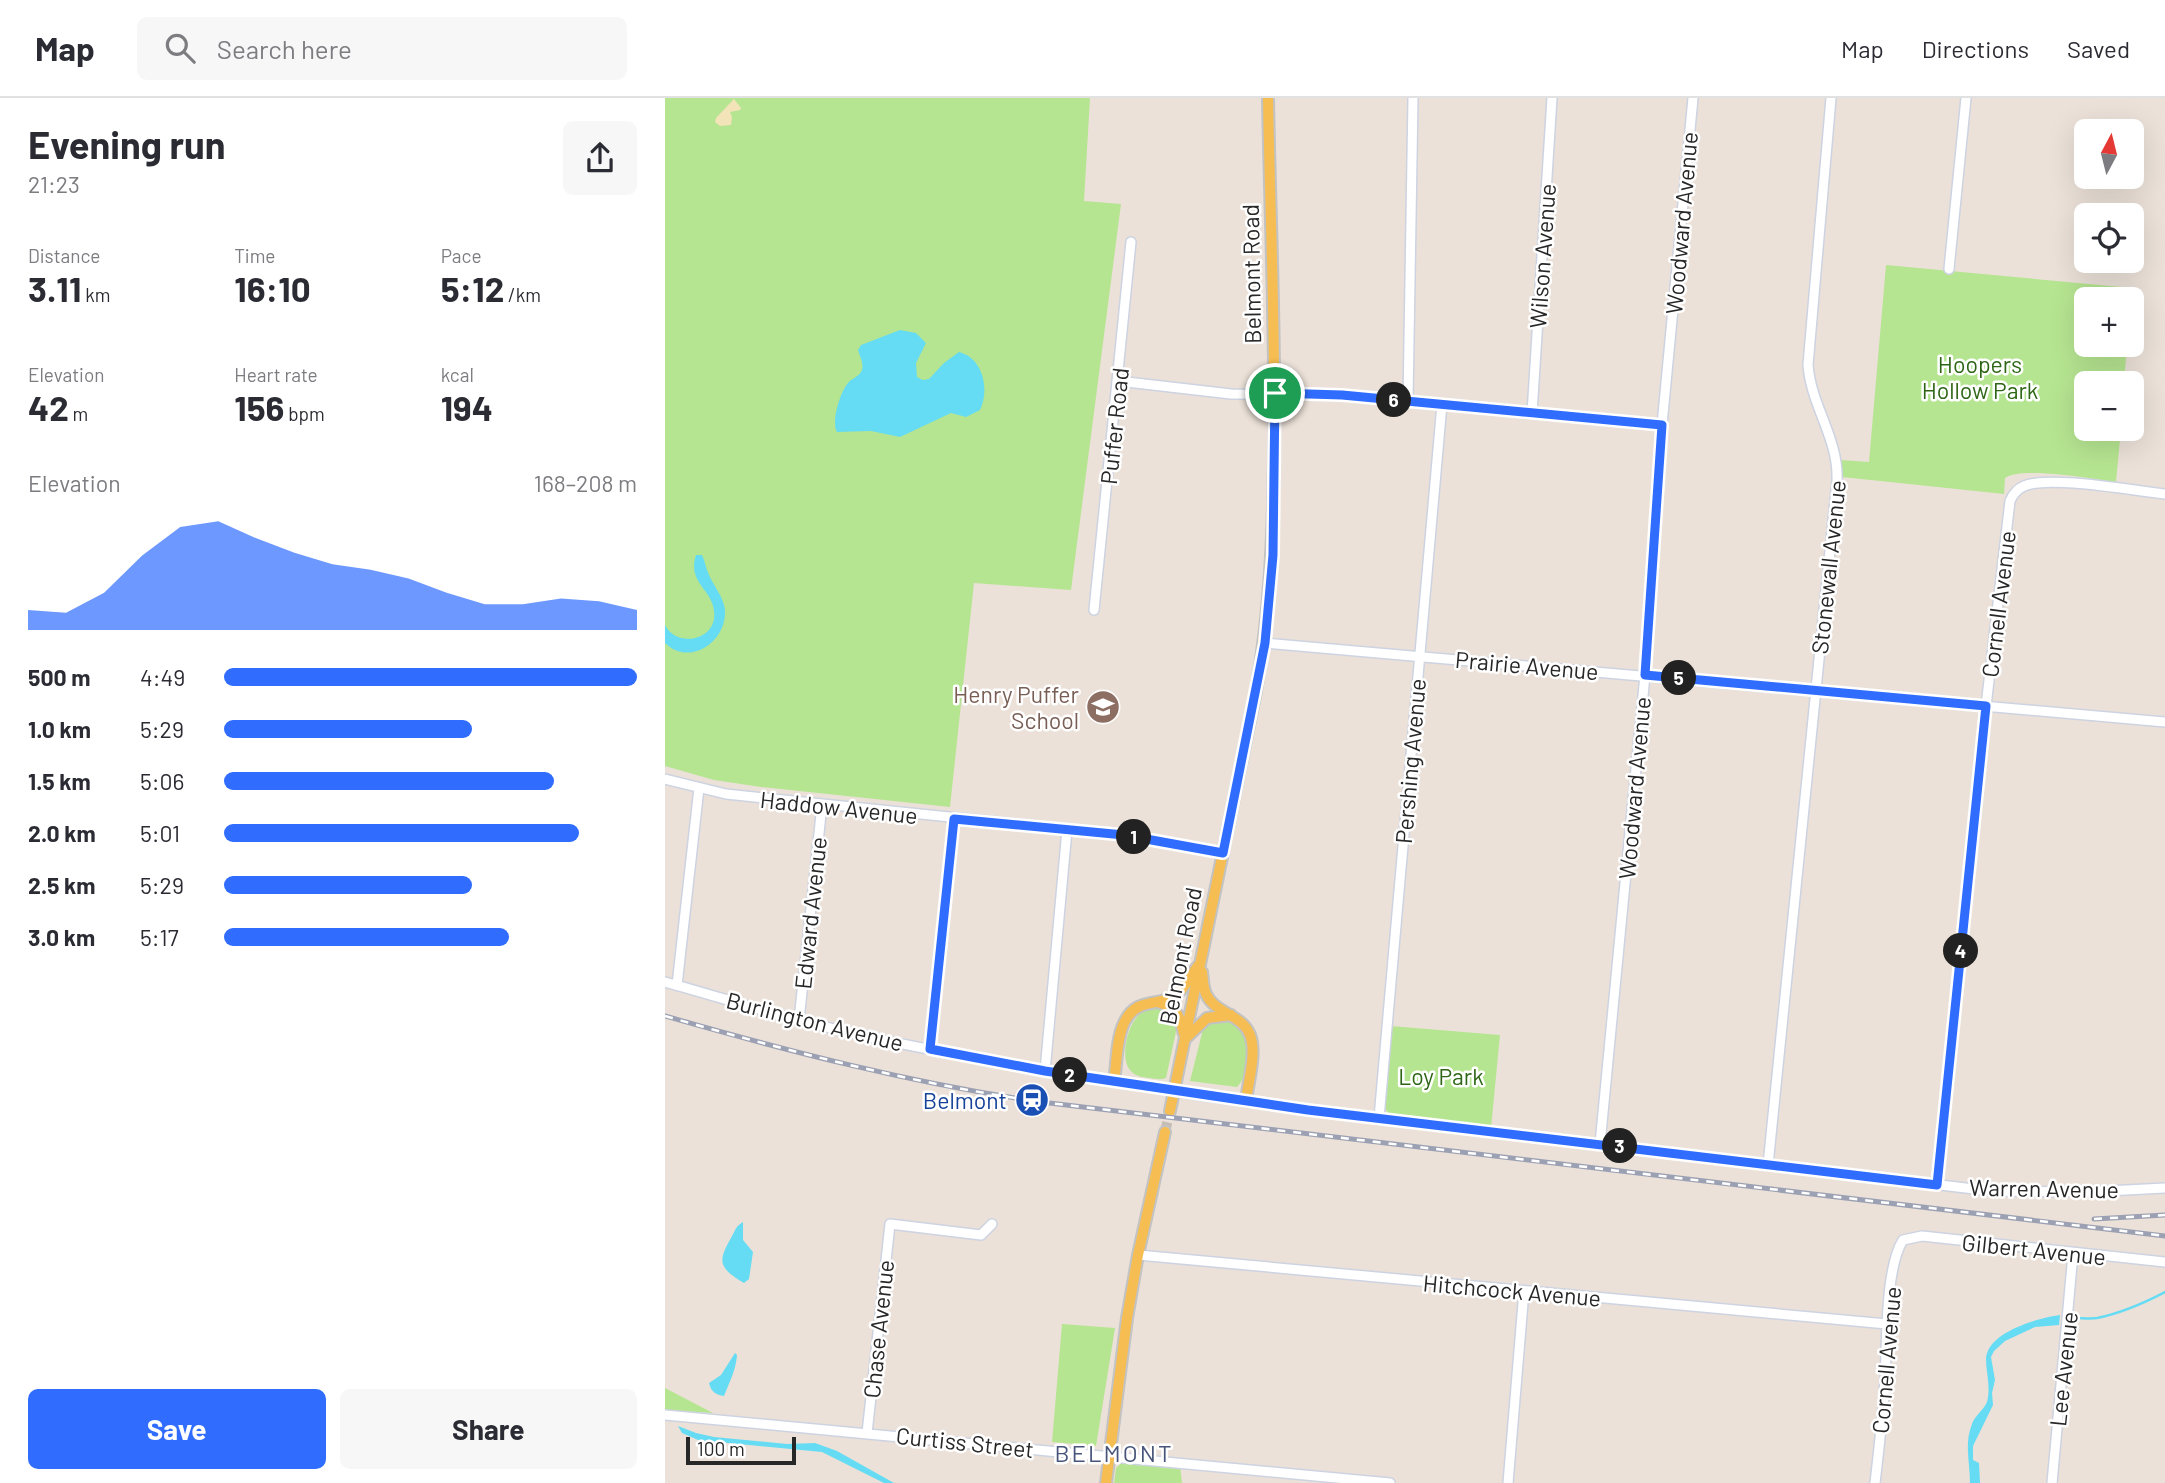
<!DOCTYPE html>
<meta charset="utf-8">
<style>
body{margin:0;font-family:Barlow,sans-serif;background:#f7f7f7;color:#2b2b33;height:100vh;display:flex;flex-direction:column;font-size:26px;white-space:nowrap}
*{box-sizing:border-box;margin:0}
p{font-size:23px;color:#7c7c81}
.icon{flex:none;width:38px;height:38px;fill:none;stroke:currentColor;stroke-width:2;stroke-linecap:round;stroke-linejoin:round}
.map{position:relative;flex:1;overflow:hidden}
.drawer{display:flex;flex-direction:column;background:#fff;width:665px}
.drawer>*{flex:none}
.needle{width:46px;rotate:7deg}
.fabs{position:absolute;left:1409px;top:21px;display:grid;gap:14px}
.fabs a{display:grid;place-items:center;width:70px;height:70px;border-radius:10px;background:#fff;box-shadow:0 7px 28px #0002;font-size:35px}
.scale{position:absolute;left:21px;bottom:18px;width:110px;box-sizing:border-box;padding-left:7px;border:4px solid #272727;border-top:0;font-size:19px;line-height:24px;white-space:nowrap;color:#272727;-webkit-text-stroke:5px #fff;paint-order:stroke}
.pin{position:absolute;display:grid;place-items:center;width:60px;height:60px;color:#fff;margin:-30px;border:4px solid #fff;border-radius:50%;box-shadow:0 2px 7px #0007}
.km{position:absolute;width:35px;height:35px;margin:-18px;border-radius:50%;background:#222;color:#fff;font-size:19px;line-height:35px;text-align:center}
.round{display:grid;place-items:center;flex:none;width:74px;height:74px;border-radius:10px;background:#f7f7f7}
.overview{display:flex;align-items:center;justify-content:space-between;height:119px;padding:0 28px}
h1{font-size:38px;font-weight:700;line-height:52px}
.stats{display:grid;grid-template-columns:repeat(3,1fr);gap:10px;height:119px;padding:7px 28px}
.stats div{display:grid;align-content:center}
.stats b{font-size:35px;font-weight:700}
.stats small{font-size:19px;font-weight:400}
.stats p{font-size:19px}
.chart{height:196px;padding:14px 28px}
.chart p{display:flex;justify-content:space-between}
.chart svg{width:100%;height:126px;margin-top:7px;fill:#306dff;opacity:.7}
.cta{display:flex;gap:14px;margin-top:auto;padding:14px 28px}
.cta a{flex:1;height:80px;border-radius:10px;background:#306dff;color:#fff;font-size:28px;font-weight:700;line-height:80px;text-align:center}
.cta a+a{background:#f7f7f7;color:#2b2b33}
ul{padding:0 28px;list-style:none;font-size:23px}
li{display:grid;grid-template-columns:112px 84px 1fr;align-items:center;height:52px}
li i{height:18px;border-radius:9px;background:#306dff}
header{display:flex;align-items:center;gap:42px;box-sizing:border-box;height:98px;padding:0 35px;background:#fff;border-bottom:2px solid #e1e1e2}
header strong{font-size:33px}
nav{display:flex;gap:38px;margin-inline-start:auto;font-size:24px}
.search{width:490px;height:63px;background:#f7f7f7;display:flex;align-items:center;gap:18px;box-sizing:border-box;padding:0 24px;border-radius:10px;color:#7c7c81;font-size:26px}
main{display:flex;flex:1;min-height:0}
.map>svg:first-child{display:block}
.green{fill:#b6e591}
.sand{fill:#f2e3b8}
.water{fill:#65dcf3}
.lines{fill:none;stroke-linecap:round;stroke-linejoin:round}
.stream{stroke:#65dcf3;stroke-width:2.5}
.major-tunnel{stroke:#c4bcb5;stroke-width:10;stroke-dasharray:10 5;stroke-linecap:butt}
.minor-casing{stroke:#cdd3e1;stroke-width:12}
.major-casing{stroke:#c3c3c3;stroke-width:14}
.minor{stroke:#fff;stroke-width:9}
.major{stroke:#f6be52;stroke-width:10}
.rail-casing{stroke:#9ba1b3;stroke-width:5}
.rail{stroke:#fff;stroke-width:2.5;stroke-dasharray:8;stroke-linecap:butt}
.minor-bridge-casing{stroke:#cdd3e1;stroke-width:12;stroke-linecap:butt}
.minor-bridge{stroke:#fff;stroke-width:9}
.route-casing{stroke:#fff;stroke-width:14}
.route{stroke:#306dff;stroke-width:9}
.labels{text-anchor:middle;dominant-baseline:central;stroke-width:5;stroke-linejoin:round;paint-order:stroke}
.street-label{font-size:23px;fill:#272727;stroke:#fff}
.park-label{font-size:23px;fill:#2f6616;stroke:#fff}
.education-label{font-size:23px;fill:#785e54;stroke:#fff;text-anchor:end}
.transit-label{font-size:23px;fill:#164399;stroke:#fff;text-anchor:end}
.neighbourhood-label{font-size:24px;letter-spacing:2px;fill:#465579;stroke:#fff}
</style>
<header>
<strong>Map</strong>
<div class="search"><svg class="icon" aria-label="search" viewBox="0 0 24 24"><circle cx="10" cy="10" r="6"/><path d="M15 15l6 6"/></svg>Search here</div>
<nav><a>Map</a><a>Directions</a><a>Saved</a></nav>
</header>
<main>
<section class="drawer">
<div class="overview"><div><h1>Evening run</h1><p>21:23</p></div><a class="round"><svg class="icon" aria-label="share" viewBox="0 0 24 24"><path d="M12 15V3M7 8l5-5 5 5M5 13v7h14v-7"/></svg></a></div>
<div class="stats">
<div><p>Distance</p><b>3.11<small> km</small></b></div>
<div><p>Time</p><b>16:10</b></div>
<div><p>Pace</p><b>5:12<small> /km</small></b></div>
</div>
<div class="stats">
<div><p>Elevation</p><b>42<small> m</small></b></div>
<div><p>Heart rate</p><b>156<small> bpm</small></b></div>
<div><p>kcal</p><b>194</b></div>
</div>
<div class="chart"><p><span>Elevation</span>168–208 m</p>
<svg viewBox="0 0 160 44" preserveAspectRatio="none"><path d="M0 44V37L10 38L20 31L30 18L40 8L50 6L60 12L70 17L80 21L90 23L100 26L110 31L120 35L130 35L140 33L150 34L160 37V44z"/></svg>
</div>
<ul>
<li><b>500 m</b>4:49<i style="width:100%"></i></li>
<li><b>1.0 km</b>5:29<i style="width:60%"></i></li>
<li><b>1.5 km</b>5:06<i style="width:80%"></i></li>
<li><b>2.0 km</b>5:01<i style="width:86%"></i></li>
<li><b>2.5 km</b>5:29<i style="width:60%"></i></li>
<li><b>3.0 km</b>5:17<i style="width:69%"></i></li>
</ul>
<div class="cta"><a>Save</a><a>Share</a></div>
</section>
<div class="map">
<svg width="1500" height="1385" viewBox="0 0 1500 1385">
<rect width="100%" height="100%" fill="#ebe1d8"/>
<path class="green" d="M0 0H425L419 103 456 106 406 492 309 485 285 709 96 689 49 682 0 668Z
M1221 167 1467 190 1466 201H1421V247H1462L1459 285H1421V331H1456L1451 384C1429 381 1356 368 1340 380L1339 396 1177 379 1176 362 1204 364Z
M497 908 505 911 512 929 501 980C495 982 492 981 485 980 478 979 470 979 465 972 455 960 462 930 472 919 478 911 488 909 497 908Z
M548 921C574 921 585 937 582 962 580 972 580 981 572 989L525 983 539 927Z
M726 928 835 937 826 1030 724 1016 721 1012 720 1000Z
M397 1226 450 1230 431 1348 387 1344Z
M0 1290 48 1315 0 1312Z
M456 1365 515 1368 517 1385H449L451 1370Z"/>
<path class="sand" d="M69 1 76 10 75 12 65 14 67 19 66 27 55 28 50 24 51 20Z"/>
<path class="water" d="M235 232 251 235 261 245 251 265 252 279 258 282 264 281 279 265 294 254C318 260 325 291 315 312L301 319 286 315 235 339 206 333 172 334C166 325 175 294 183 285 186 281 193 279 196 274 200 267 195 259 193 252L196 247Z
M31 457H37C40 463 41 471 44 477 49 488 59 500 60 512 62 544 24 569 0 545V527C12 551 53 542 49 513 47 491 22 485 31 457Z
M78 1124V1142L88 1154 84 1181 79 1185C52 1169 53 1163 67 1138 71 1131 71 1128 78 1124Z
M1395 1217 1394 1227 1370 1229 1340 1243 1329 1253 1326 1259 1330 1282 1327 1295 1328 1307 1308 1348V1362L1314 1365 1315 1385H1305C1305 1364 1299 1346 1307 1326 1310 1317 1319 1312 1322 1304 1326 1289 1321 1275 1321 1261 1322 1234 1373 1220 1395 1217Z
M70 1255 72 1257C71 1272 64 1285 59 1298 51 1297 46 1294 44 1285L56 1277Z
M13 1328 31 1335 49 1339 122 1346 150 1345 172 1353 229 1385H219L157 1354 33 1342 17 1335Z"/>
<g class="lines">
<path class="stream" d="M1410 1220C1417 1220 1425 1221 1432 1220 1456 1215 1479 1205 1500 1194"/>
<path class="major-tunnel" d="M500 1034 505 1013"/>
<g class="minor-casing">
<path id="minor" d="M1284 171 1301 0
M453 283 566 296 676 297 997 327
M743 303 748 0
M867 315 887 0
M429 512 466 144
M600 545 1500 624
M0 681 61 696 459 737 558 755
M0 884C44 896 88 910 133 922 256 954 383 972 508 993
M12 887 34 690
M134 922 157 707
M265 951 289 721
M380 973 402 732
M533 997 643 1012 1326 1093 1422 1094 1500 1090
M714 1020 777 306
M935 1046 980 577 997 327 1028 0
M1103 1067 1172 383C1174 341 1146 308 1143 267L1166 0
M1272 1087 1321 608 1345 403C1348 396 1352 391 1359 388 1384 377 1470 393 1500 396
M473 1157 1222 1226
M0 1317 725 1385
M202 1335 225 1126 316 1137 327 1126
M843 1385 859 1193
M1210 1385C1214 1351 1218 1316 1220 1281 1222 1246 1220 1170 1238 1142L1257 1138 1500 1164
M1387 1385 1408 1156"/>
</g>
<g class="major-casing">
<path id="major" d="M537 874C538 881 538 890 541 896 550 916 577 916 585 937 592 955 583 984 581 1003
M495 905C512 909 515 919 519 936
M520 941 542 920 566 917
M449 983C452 965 451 942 459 925 471 899 491 909 510 898 519 891 526 877 533 868
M505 1013 591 593C605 515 608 439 609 360 611 240 605 120 603 0
M441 1385 462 1220 473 1157 500 1034"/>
</g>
<use href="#minor" class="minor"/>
<use href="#major" class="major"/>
<g class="rail-casing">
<path id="rail" d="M0 918C126 954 246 985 376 1004L1500 1138
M1429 1121 1500 1117"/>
</g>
<use href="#rail" class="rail"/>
<g class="minor-bridge-casing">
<path id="minor-bridge" d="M508 993 533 997"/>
</g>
<use href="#minor-bridge" class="minor-bridge"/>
</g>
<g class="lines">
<g class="route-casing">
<path id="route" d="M610 295 677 297 997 327 980 577 1321 608 1272 1087 643 1012 380 973 265 951 289 721 459 737 558 755 600 545 608 457Z"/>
</g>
<use href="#route" class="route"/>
</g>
<defs>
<g id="school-disc" transform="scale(1.75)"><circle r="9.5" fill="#8d6e63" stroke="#fff"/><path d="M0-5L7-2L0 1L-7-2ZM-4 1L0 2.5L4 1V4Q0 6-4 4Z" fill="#fff"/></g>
<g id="station-disc" transform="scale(1.75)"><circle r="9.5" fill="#1a4fb4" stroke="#fff"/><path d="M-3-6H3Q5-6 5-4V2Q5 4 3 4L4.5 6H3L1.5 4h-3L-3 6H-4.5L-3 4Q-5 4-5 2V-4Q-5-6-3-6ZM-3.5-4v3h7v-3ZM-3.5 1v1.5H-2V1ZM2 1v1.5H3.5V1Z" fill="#fff"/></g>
</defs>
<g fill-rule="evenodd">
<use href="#school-disc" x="438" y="609"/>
<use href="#station-disc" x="367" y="1002"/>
</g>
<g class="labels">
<g class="street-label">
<text transform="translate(1016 125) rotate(-85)">Woodward Avenue</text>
<text transform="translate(877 158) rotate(-86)">Wilson Avenue</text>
<text transform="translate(586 176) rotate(-91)">Belmont Road</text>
<text transform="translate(449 328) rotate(-84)">Puffer Road</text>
<text transform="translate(1163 469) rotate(-84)">Stonewall Avenue</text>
<text transform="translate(1333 506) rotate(-83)">Cornell Avenue</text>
<text transform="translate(862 567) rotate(5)">Prairie Avenue</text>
<text transform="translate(745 663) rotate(-85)">Pershing Avenue</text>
<text transform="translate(969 690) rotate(-85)">Woodward Avenue</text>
<text transform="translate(174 709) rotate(6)">Haddow Avenue</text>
<text transform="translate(145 815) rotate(-84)">Edward Avenue</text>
<text transform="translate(515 858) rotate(-79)">Belmont Road</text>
<text transform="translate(150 923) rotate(14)">Burlington Avenue</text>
<text transform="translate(1379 1090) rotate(1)">Warren Avenue</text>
<text transform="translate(1369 1151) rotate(6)">Gilbert Avenue</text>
<text transform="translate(847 1192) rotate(5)">Hitchcock Avenue</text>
<text transform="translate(213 1231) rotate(-84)">Chase Avenue</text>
<text transform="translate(1221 1262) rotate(-85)">Cornell Avenue</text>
<text transform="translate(1398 1271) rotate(-84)">Lee Avenue</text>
<text transform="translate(300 1344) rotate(6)">Curtiss Street</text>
</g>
<g class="park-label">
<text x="1315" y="266">Hoopers<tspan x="1315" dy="26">Hollow Park</tspan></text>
<text x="776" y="978">Loy Park</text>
</g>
<g class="education-label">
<text x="414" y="596">Henry Puffer<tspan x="414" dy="26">School</tspan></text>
</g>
<g class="transit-label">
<text x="342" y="1002">Belmont</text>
</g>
<g class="neighbourhood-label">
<text x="449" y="1354">BELMONT</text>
</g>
</g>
</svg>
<div class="fabs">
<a><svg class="needle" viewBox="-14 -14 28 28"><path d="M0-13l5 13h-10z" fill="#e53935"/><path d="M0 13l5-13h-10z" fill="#7c7c81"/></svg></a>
<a><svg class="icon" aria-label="locate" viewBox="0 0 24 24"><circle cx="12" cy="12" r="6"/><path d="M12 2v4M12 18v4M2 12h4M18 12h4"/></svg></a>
<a>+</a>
<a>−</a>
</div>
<div class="scale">100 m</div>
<div class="pin" style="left:610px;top:295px;background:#1e9e55"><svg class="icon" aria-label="arrive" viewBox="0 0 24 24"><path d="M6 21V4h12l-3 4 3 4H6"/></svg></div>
<b class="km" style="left:469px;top:739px">1</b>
<b class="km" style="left:405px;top:977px">2</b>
<b class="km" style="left:955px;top:1048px">3</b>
<b class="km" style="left:1296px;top:853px">4</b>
<b class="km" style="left:1014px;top:580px">5</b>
<b class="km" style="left:729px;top:302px">6</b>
</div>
</main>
